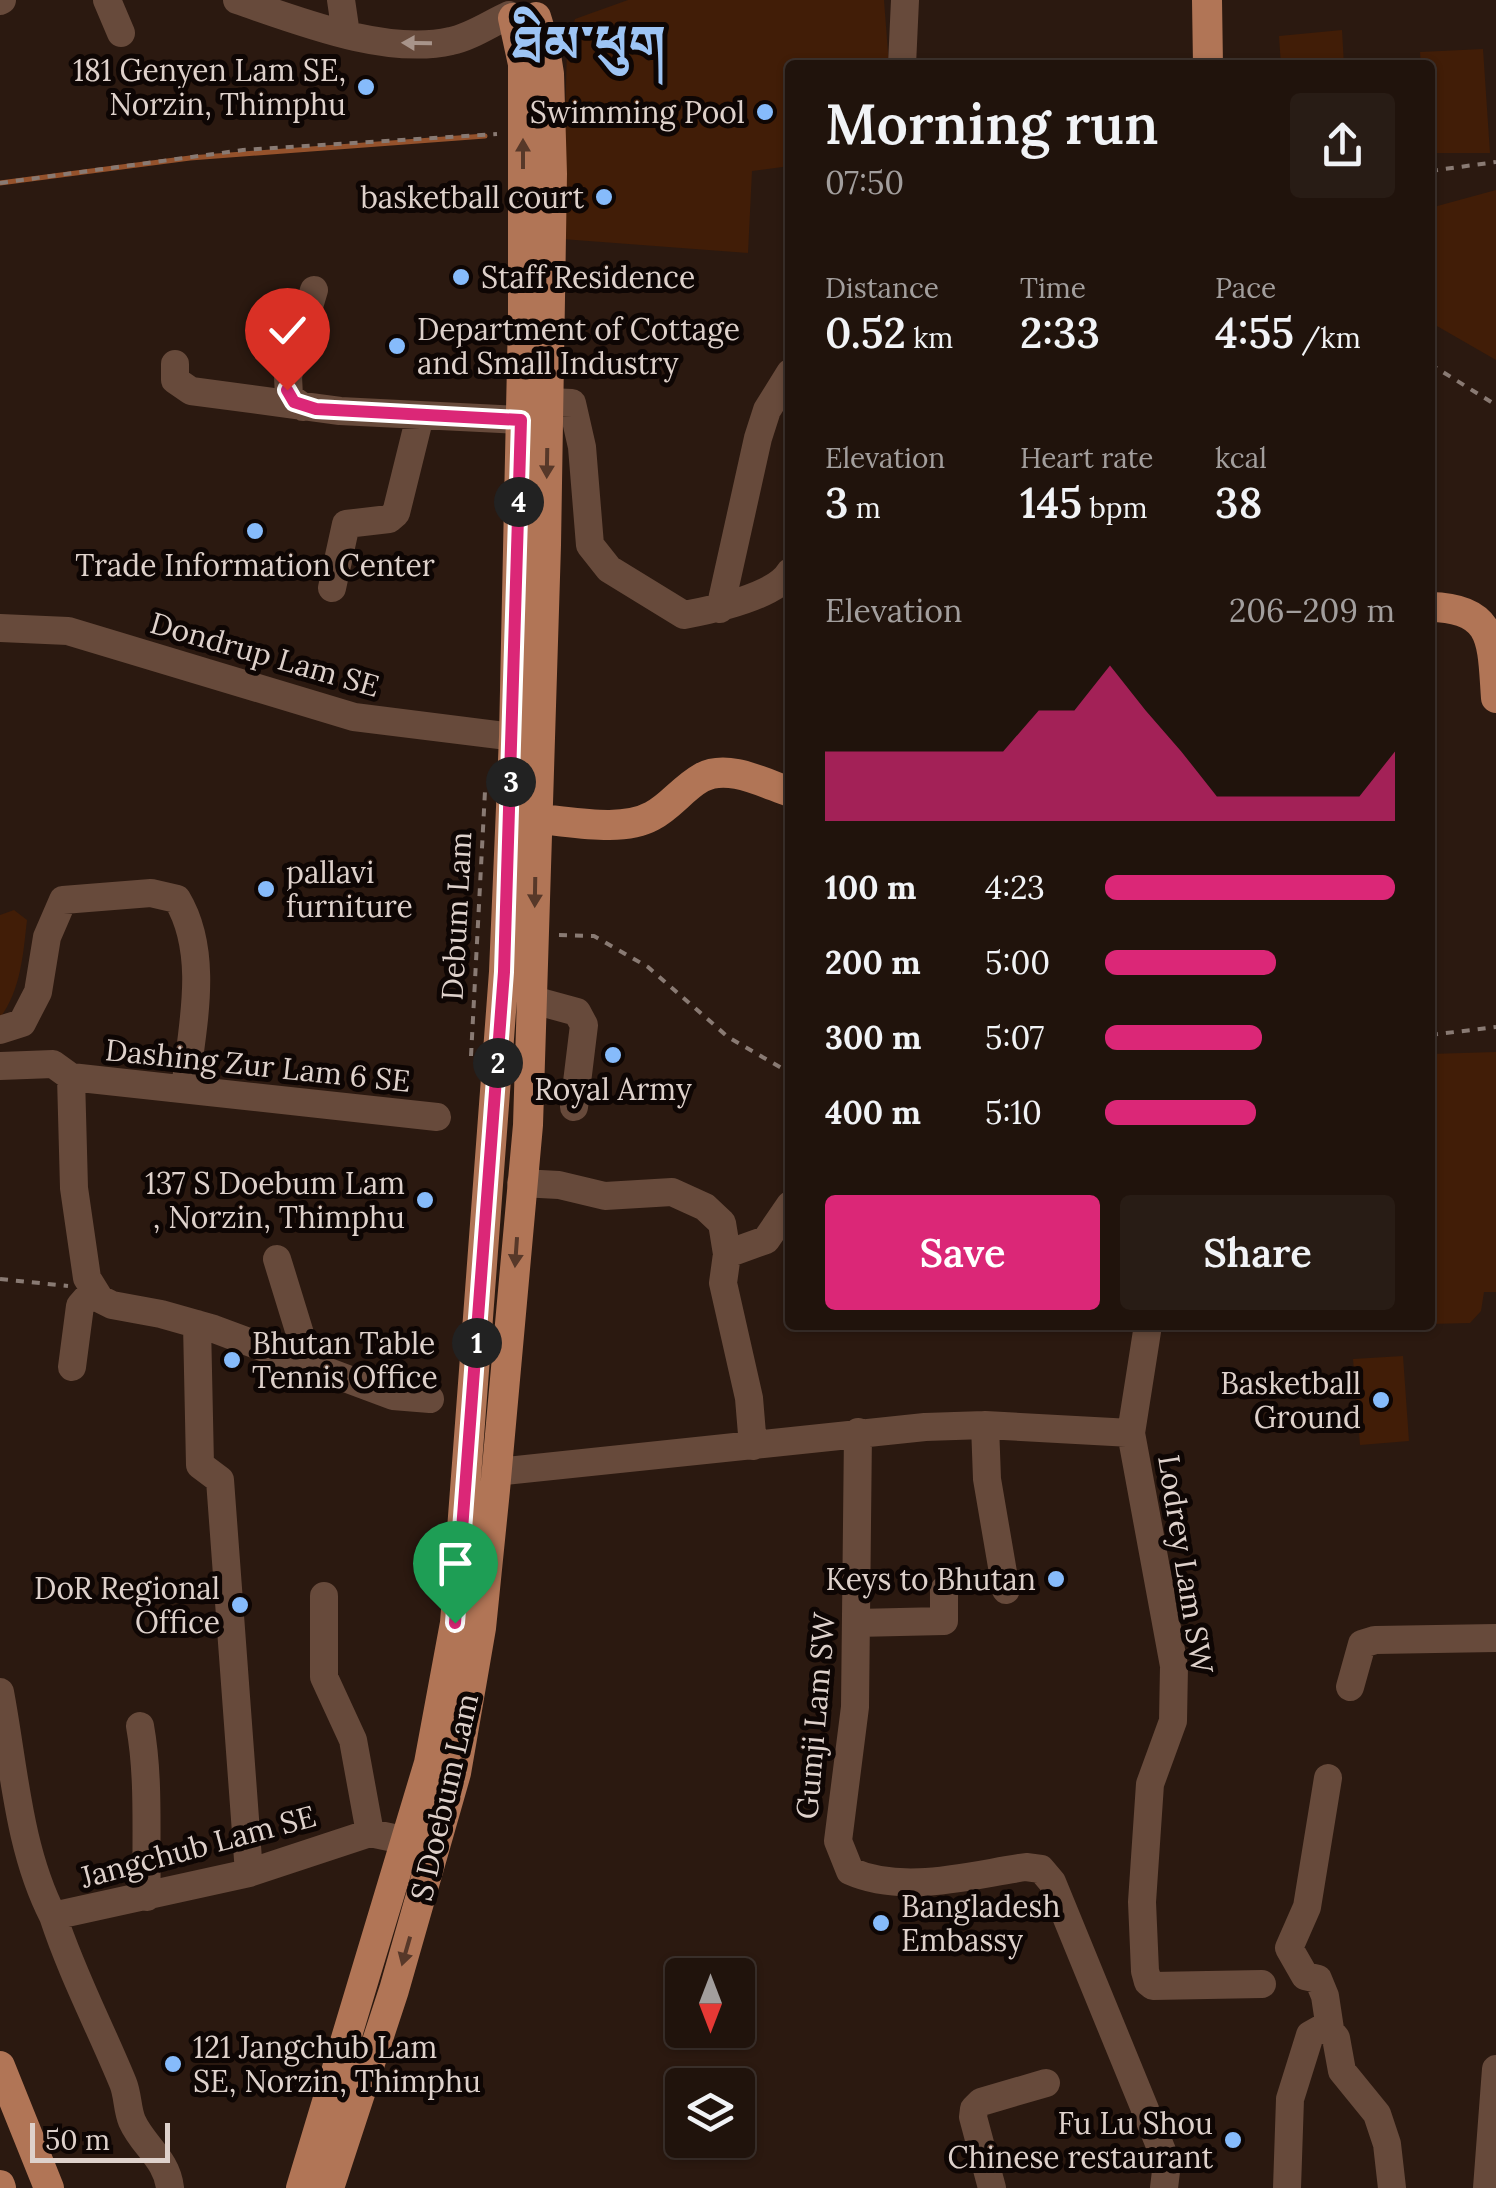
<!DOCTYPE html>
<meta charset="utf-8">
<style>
body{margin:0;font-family:Lora,"Noto Serif Tibetan",serif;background:#281c15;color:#f1f3f6;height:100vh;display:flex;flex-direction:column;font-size:38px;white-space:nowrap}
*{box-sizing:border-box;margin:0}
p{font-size:32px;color:#a29e9d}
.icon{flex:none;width:55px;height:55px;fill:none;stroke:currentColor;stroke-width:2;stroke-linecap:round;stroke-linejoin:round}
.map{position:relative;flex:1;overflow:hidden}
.sheet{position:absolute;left:785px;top:60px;width:650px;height:1270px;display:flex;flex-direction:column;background:#20130c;border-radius:10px;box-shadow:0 2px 8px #0004,0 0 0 2px #3d322d}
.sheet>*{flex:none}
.needle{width:65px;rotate:180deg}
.controls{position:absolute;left:665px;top:1958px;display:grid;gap:20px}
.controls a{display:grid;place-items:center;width:90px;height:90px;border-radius:10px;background:#20130c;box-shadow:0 2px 8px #0004,0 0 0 2px #3d322d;font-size:50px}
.scale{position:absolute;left:30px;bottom:25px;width:140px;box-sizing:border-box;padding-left:10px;border:5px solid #ded1cb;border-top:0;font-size:28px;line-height:35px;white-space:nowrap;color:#ded1cb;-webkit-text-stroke:8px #0e0604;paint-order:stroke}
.pin{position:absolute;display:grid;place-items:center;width:85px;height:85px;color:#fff;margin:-102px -42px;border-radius:50% 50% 50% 0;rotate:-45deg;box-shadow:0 0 10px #0007}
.pin .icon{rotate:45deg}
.km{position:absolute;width:50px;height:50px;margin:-25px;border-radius:50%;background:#222;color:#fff;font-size:28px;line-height:50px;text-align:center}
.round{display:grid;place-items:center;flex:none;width:105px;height:105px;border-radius:10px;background:#281c15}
.head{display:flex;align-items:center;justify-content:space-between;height:170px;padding:0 40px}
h1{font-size:55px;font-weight:600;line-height:75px}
.stats{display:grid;grid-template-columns:repeat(3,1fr);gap:15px;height:170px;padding:10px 40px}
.stats div{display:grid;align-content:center}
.stats b{font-size:42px;font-weight:600}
.stats small{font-size:28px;font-weight:400}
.stats p{font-size:28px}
.chart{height:280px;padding:20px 40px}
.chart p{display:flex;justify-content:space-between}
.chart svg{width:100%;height:180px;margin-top:10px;fill:#db2777;opacity:.7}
.primary-button{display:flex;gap:20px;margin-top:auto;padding:20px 40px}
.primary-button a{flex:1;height:115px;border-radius:10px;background:#db2777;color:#fff;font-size:40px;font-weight:600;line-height:115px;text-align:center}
.primary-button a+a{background:#281c15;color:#f1f3f6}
ul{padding:0 40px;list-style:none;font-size:32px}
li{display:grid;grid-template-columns:160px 120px 1fr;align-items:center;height:75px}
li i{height:25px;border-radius:12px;background:#db2777}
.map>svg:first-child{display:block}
.green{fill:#411d07}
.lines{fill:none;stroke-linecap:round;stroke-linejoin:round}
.stream{stroke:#95522c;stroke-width:5}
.path{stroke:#897a73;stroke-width:4;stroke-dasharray:8 8;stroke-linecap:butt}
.minor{stroke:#674a3b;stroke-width:28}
.major{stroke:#b17556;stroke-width:30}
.oneway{fill:#a8948a}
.oneway2{fill:#573829}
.route-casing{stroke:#fff;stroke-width:20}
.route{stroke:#db2777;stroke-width:12}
.poi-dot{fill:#86bbfb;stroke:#0e0604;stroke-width:4}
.labels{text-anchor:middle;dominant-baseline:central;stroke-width:10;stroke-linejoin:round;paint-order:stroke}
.poi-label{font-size:30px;fill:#ded1cb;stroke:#0e0604;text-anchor:end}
.street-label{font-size:30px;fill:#ded1cb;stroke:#0e0604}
.town-label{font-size:50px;font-weight:bold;fill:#9dc4f4;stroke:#0e0604}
</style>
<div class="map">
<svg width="1496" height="2188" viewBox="0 0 1496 2188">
<rect width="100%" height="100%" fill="#2b1910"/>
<path class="green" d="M628 0H884L889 65H790V166L752 171 748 253 562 239 567 47 575 19Z
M1342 30 1344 65H1281L1279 36Z
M1483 49 1490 153H1430V65H1421L1420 52Z
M1496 190V360L1430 322V208Z
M14 910 27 920C23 955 21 989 0 1018V915Z
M1496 1052V1292H1484L1481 1311 1470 1323 1430 1324V1054Z
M1403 1356 1409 1441 1360 1445 1353 1359Z"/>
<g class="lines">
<path class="stream" d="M0 183 190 158 485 136"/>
<path class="path" d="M1430 171 1496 162
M0 183 243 150 497 134
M1430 364 1496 405
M559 935 594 936 648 967 728 1037 790 1073
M1430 1035 1496 1027
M471 1056 485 791
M0 1279 68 1286"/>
<path class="minor" d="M107 0 121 33
M237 0C299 21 386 56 451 41 471 37 491 23 509 15
M341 0 346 34
M0 1 2 0
M902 65 905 0
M175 364V380L191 391 340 411 521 420
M548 402 572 403 582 447 590 545 609 569 684 615C711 610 775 597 790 572
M303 407 289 397 288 376 314 290
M332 588 346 524 389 519 396 513 420 416
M720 609 758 438 767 410 790 373
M0 628 68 631 354 717 514 737
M533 1000 577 1012 584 1025 574 1107
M0 1030 22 1023 38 992 47 937 63 900 151 893 177 899C210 954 192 1028 185 1089
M0 1066 53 1064 71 1077 74 1188 87 1278 100 1299 112 1305 161 1314 214 1329 393 1396 430 1399
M71 1077 437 1117
M521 1183 559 1185 605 1196 672 1192 705 1207 722 1223 727 1254 723 1283 749 1398 753 1446
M727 1254 766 1240 790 1205
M277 1259 309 1363
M197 1324 200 1465 220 1480 249 1873
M1148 1325 1131 1433 1174 1666 1173 1721 1150 1784 1142 1902 1145 1971 1148 1982 1153 1986 1262 1984
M72 1367 80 1306 93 1291
M985 1425 987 1479 1006 1590
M858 1432 855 1707 838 1841 850 1871C904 1895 970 1875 1026 1867L1041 1869 1052 1882 1167 2163 1164 2188
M496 1472 925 1427 985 1425 1131 1433
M324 1596V1677L353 1740 370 1833
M856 1623 944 1621V1590
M1350 1687 1362 1644 1375 1640 1496 1638
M0 1692C14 1766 18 1848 53 1916L249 1873 370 1833 408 1841
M140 1726C150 1781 145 1841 147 1897
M1328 1778 1307 1907 1289 1948 1305 1976 1318 1979 1325 1996 1330 2029
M53 1916C72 1974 100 2027 123 2083 128 2095 127 2109 132 2121 143 2146 167 2159 170 2188
M992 2188 973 2117 974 2109 981 2102 1046 2083
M1287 2188 1290 2099 1310 2035 1326 2026 1336 2038 1342 2071 1377 2114 1387 2144 1392 2188
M1487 2188 1496 2069"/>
<path class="major" d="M1207 0 1208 65
M1430 607C1496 608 1492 643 1496 698
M537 819C570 821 621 833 652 816 670 807 683 788 701 778 727 763 764 783 790 792
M0 2066 49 2188
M0 2185 1 2188
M301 2188 429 1763 455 1623 504 972 514 737 523 317V64L513 18
M329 2188 394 1990 456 1773 481 1628 495 1490 528 1125 546 545 552 174 549 74 544 43 536 17"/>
</g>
<defs><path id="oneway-solid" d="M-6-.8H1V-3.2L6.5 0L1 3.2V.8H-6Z" transform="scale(2.5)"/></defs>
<use class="oneway" href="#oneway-solid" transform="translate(417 43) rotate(-179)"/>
<g class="oneway2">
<use href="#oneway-solid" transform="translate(523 154) rotate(-90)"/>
<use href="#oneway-solid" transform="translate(547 463) rotate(91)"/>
<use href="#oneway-solid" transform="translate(535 892) rotate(91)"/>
<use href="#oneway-solid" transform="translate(516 1252) rotate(94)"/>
<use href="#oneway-solid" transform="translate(406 1951) rotate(106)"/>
</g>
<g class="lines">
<g class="route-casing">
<path id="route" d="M287 390 294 402 316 409 521 420 504 972 455 1623"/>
</g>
<use href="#route" class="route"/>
</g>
<g class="poi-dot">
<circle cx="366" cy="87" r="10"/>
<circle cx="765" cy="112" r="10"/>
<circle cx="604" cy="197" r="10"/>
<circle cx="461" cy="277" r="10"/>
<circle cx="397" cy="346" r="10"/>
<circle cx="255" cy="531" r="10"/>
<circle cx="266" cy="889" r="10"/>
<circle cx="613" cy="1055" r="10"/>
<circle cx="425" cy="1200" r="10"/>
<circle cx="232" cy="1360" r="10"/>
<circle cx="1381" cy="1400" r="10"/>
<circle cx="1056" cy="1579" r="10"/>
<circle cx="240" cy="1605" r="10"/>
<circle cx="881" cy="1923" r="10"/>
<circle cx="173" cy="2064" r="10"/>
<circle cx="1233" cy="2140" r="10"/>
</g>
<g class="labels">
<g class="poi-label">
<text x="346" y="70">181 Genyen Lam SE,<tspan x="346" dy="34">Norzin, Thimphu</tspan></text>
<text x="745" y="112">Swimming Pool</text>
<text x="584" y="197">basketball court</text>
<text x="481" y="277" text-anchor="start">Staff Residence</text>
<text x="417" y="329" text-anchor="start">Department of Cottage<tspan x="417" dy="34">and Small Industry</tspan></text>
<text x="255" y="565" text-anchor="middle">Trade Information Center</text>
<text x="286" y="872" text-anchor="start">pallavi<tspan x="286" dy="34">furniture</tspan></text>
<text x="613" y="1089" text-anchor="middle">Royal Army</text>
<text x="405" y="1183">137 S Doebum Lam<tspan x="405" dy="34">, Norzin, Thimphu</tspan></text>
<text x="252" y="1343" text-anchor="start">Bhutan Table<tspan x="252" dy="34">Tennis Office</tspan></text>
<text x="1361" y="1383">Basketball<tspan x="1361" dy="34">Ground</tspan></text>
<text x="1036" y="1579">Keys to Bhutan</text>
<text x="220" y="1588">DoR Regional<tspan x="220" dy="34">Office</tspan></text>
<text x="901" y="1906" text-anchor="start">Bangladesh<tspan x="901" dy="34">Embassy</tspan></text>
<text x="193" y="2047" text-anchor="start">121 Jangchub Lam<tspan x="193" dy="34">SE, Norzin, Thimphu</tspan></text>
<text x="1213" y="2123">Fu Lu Shou<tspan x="1213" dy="34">Chinese restaurant</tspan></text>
</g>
<g class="street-label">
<text transform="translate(265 654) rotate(16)">Dondrup Lam SE</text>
<text transform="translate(456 916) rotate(-87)">Debum Lam</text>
<text transform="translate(258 1065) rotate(6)">Dashing Zur Lam 6 SE</text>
<text transform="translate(1186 1564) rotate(81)">Lodrey Lam SW</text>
<text transform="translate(815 1716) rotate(-85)">Gumji Lam SW</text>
<text transform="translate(444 1797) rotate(-77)">S Doebum Lam</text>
<text transform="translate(198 1846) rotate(-15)">Jangchub Lam SE</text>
</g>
<g class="town-label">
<text x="589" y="43">ཐིམ་ཕུག</text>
</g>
</g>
</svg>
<div class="controls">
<a><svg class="needle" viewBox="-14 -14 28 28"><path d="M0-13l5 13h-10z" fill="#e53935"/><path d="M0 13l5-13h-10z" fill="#a29e9d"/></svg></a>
<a><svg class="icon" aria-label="layers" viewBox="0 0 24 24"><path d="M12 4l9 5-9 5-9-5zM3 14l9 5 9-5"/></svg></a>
</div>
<div class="scale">50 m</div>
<div class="pin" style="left:455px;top:1623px;background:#1e9e55"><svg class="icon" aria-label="arrive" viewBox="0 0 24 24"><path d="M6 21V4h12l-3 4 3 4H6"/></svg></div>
<div class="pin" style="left:287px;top:390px;background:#d93025"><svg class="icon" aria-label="check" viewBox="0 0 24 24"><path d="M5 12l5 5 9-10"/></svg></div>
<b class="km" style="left:477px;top:1343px">1</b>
<b class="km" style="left:498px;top:1063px">2</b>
<b class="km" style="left:511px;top:782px">3</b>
<b class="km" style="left:519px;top:502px">4</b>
<section class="sheet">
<div class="head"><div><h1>Morning run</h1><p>07:50</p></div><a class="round"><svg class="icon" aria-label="share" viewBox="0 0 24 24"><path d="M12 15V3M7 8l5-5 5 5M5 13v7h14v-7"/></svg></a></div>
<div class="stats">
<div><p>Distance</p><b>0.52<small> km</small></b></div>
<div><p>Time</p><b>2:33</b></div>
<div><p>Pace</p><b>4:55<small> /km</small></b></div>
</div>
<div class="stats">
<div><p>Elevation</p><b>3<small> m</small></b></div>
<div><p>Heart rate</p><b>145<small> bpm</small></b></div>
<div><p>kcal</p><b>38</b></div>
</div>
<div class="chart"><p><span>Elevation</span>206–209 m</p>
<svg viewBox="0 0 160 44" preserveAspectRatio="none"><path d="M0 44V27L10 27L20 27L30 27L40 27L50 27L60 17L70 17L80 6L90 17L100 27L110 38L120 38L130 38L140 38L150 38L160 27V44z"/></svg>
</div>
<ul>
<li><b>100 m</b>4:23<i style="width:100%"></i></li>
<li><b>200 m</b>5:00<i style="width:59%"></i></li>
<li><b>300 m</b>5:07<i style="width:54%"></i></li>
<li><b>400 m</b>5:10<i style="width:52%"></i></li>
</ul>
<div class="primary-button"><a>Save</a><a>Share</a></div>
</section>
</div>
